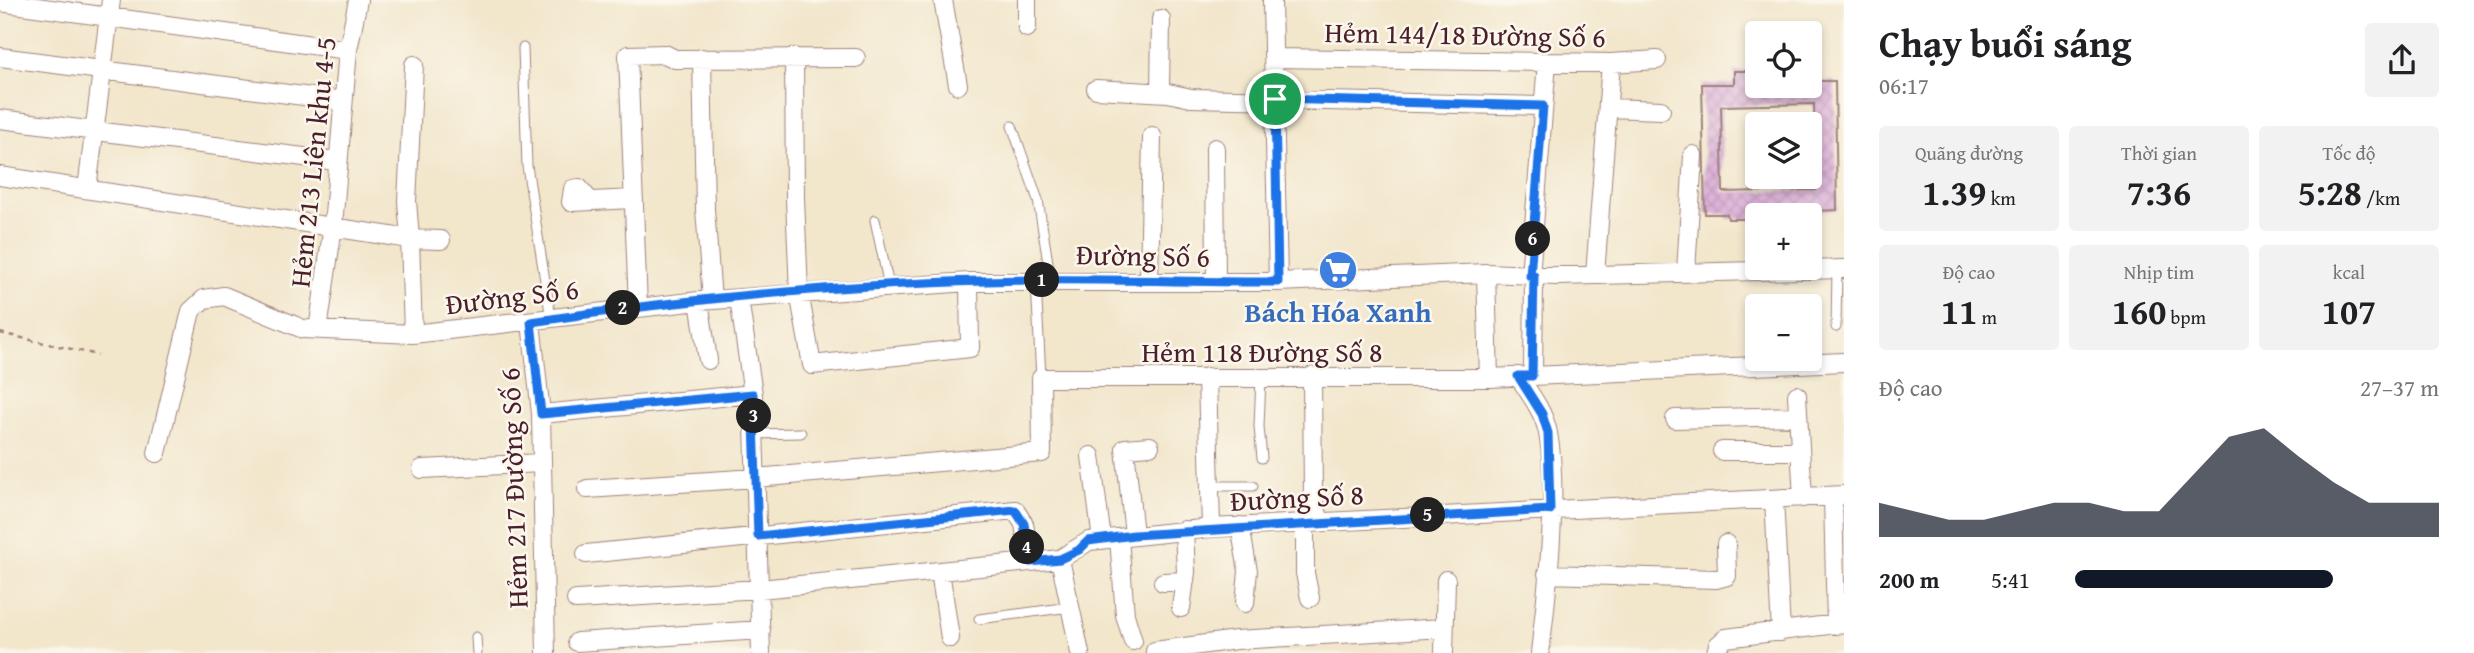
<!DOCTYPE html>
<html lang="vi">
<meta charset="utf-8">
<style>
body{margin:0;font-family:"Gentium Book Plus",serif;background:#f2f2f2;color:#202124;height:100vh;display:flex;flex-direction:column;font-size:26px;white-space:nowrap}
*{box-sizing:border-box;margin:0}
p{font-size:23px;color:#757577}
.icon{flex:none;width:38px;height:38px;fill:none;stroke:currentColor;stroke-width:2;stroke-linecap:round;stroke-linejoin:round}
.map{position:relative;flex:1;overflow:hidden}
.sheet{display:flex;flex-direction:column;background:#fff;width:630px}
.sheet>*{flex:none}
.controls{position:absolute;left:1745px;top:21px;display:grid;gap:14px}
.controls a{display:grid;place-items:center;width:77px;height:77px;border-radius:7px;background:#fff;box-shadow:0 4px 10px #0003;font-size:35px}
.pin{position:absolute;display:grid;place-items:center;width:60px;height:60px;color:#fff;margin:-30px;border:4px solid #fff;border-radius:50%;box-shadow:0 2px 7px #0007}
.km{position:absolute;width:35px;height:35px;margin:-18px;border-radius:50%;background:#222;color:#fff;font-size:19px;line-height:35px;text-align:center}
.round{display:grid;place-items:center;flex:none;width:74px;height:74px;border-radius:7px;background:#f2f2f2}
.summary{display:flex;align-items:center;justify-content:space-between;height:119px;padding:0 35px}
h1{font-size:38px;font-weight:700;line-height:52px}
.figures{display:grid;grid-template-columns:repeat(3,1fr);gap:10px;height:119px;padding:7px 35px}
.figures div{display:grid;align-content:center;border-radius:7px;background:#f2f2f2;text-align:center}
.figures b{font-size:35px;font-weight:700}
.figures small{font-size:19px;font-weight:400}
.figures p{font-size:19px}
.chart{height:196px;padding:14px 35px}
.chart p{display:flex;justify-content:space-between}
.chart svg{width:100%;height:126px;margin-top:7px;fill:#111827;opacity:.7}
ul{padding:0 35px;list-style:none;font-size:23px}
li{display:grid;grid-template-columns:112px 84px 1fr;align-items:center;height:52px}
li i{height:18px;border-radius:9px;background:#111827}
main{display:flex;flex:1;min-height:0}
.map>svg:first-child{display:block}
.building{fill:url(#building-cross-hatch);fill-rule:evenodd}
.lines{fill:none;stroke-linecap:round;stroke-linejoin:round}
.lane-casing{stroke:#9e827b;stroke-width:11}
.street-casing{stroke:#9e827b;stroke-width:20}
.path{stroke:#9e827b;stroke-width:2.5;stroke-dasharray:5 5;stroke-linecap:butt}
.lane{stroke:#fff;stroke-width:9}
.street{stroke:#fff;stroke-width:18}
.route-casing{stroke:#fff;stroke-width:14}
.route{stroke:#1a73e8;stroke-width:9}
.labels{text-anchor:middle;dominant-baseline:central;stroke-width:5;stroke-linejoin:round;paint-order:stroke}
.street-label{font-size:28px;fill:#4a1f2b;stroke:#fbf7ec}
.shop-label{font-size:28px;font-weight:bold;fill:#366cbe;stroke:#fbf7ec}
</style>
<main>
<div class="map">
<svg width="1844" height="653" viewBox="0 0 1844 653">
<defs>
<pattern id="building-cross-hatch" width="8" height="8" patternUnits="userSpaceOnUse" patternTransform="scale(1.75)"><rect width="8" height="8" fill="#d6a1d5"/><path d="M0 0l8 8M0 8l8-8" fill="none" stroke="#b083ad"/></pattern>
</defs>
<rect width="100%" height="100%" fill="#fbf7ec"/>
<filter id="ink" filterUnits="userSpaceOnUse"><feTurbulence type="fractalNoise" baseFrequency=".0143" numOctaves="2"/><feDisplacementMap in="SourceGraphic" scale="14" xChannelSelector="R" yChannelSelector="G"/><feConvolveMatrix kernelMatrix="1 2 1 2 8 2 1 2 1" color-interpolation-filters="sRGB"/></filter>
<filter id="wash" filterUnits="userSpaceOnUse"><feTurbulence type="fractalNoise" baseFrequency=".00686" numOctaves="4" result="noise"/><feDisplacementMap in="SourceGraphic" scale="28" xChannelSelector="R" yChannelSelector="G"/><feGaussianBlur stdDeviation="1.57" result="paint"/><feColorMatrix in="noise" values="0 0 0 0 0 0 0 0 0 0 0 0 0 0 0 0 0 1.4 0 .05"/><feComposite in="paint" operator="in"/></filter>
<g filter="url(#wash)">
<rect width="100%" height="100%" fill="#f2e6cb"/>
<g id="blocks">
<path class="building" d="M1734 71H1757V86H1810V81H1835L1837 210 1814 211V215H1757V219H1728L1727 214H1705L1702 84H1734ZM1814 104 1816 190 1723 192 1721 106Z"/>
</g>
</g>
<g filter="url(#ink)">
<use href="#blocks" fill-opacity="0" stroke="#9e827b" stroke-width="2"/>
<g class="lines">
<g class="lane-casing">
<path id="lane" d="M523 48 527 166 551 319
M1012 126 1038 200 1051 281
M875 220 889 286
M1036 282 1041 378
M1836 327 1837 269
M1261 377 1259 427 1262 458
M754 434 801 433
M1211 486H1253
M979 619 1070 607
M476 637 477 653"/>
</g>
<g class="street-casing">
<path id="street" d="M943 0 958 85
M1272 0 1278 282
M0 2 348 50
M1027 28V0
M0 57 343 101
M794 57 795 199 799 292 812 365 970 348 969 282
M702 58 705 209 712 300
M1274 58 1611 63 1657 60
M414 65 407 201 410 239 441 240
M1096 89 1168 93 1191 98 1543 106
M1160 92 1161 19
M1609 108 1661 110
M0 119 336 161
M1215 148 1216 282
M0 176 410 239 413 334
M87 189 111 0
M590 201 579 188 573 189 571 202 634 199
M1686 272 1693 155
M1486 273 1489 378
M1595 275 1611 63
M1530 276 1547 62
M1149 282 1152 136
M739 298 753 394 761 653
M699 301 708 360
M638 307 628 55 665 54 675 59 856 58
M531 322 541 414 546 653
M318 330 333 226 348 50 358 0
M1312 376 1313 497 1320 522
M1518 376C1530 394 1544 412 1548 433 1559 491 1547 593 1540 653
M1533 376 1534 276
M1207 377 1211 528
M1797 395 1803 498
M541 414 753 394
M1675 419 1798 416
M1722 451H1800
M157 453 191 311 204 299 224 296 303 329 413 334 699 301 969 282H1278L1486 273 1557 276 1844 269
M1091 456 1102 540
M422 469 542 463
M587 489 756 478 1042 453 1041 378H1489L1844 362
M1833 496 1836 625
M1774 499 1781 632
M1305 523V573L1310 598
M1240 526 1248 571 1245 603
M1134 535 1125 448 1150 446
M1119 538 1125 615 1133 641
M586 554 1015 510 1024 524 1030 562
M1060 559 1080 653
M940 571 950 638
M1547 574 1716 579 1727 576 1726 544
M1163 582 1185 581
M576 600 760 589 1060 559 1089 541 1211 528 1844 495
M1181 608 1186 572 1184 530
M577 642 761 630
M1155 651 1236 640 1444 628
M1444 653 1446 580
M1716 653 1718 645 1726 638 1844 623"/>
</g>
<path class="path" d="M0 333 98 355"/>
<use href="#lane" class="lane"/>
<use href="#street" class="street"/>
</g>
</g>
<g class="lines" filter="url(#ink)">
<g class="route-casing">
<path id="route" d="M1275 99 1543 106 1530 276H1534L1532 376H1518L1542 414 1548 433 1550 510 1134 535 1088 541 1079 550 1060 559 1030 562 1024 524 1015 510 758 536 753 394 541 414 531 322C696 297 866 282 1033 280 1115 279 1196 282 1278 282Z"/>
</g>
<use href="#route" class="route"/>
</g>
<defs>
<g id="supermarket-disc" transform="scale(2.0125)"><circle r="9.5" fill="#3f7fe0" stroke="#fbf7ec"/><path d="M-6-5.5h2.5l.6 2H6L4.5 2H-2.5L-4.4-4H-6ZM-1.5 3.2a1.3 1.3 0 1 0 .1 0ZM3 3.2a1.3 1.3 0 1 0 .1 0Z" fill="#fff"/></g>
</defs>
<g fill-rule="evenodd">
<use href="#supermarket-disc" x="1338" y="270"/>
</g>
<g class="labels">
<g class="street-label">
<text transform="translate(1465 34) rotate(1)">Hẻm 144/18 Đường Số 6</text>
<text transform="translate(312 162) rotate(-84)">Hẻm 213 Liên khu 4-5</text>
<text transform="translate(1143 255) rotate(1)">Đường Số 6</text>
<text transform="translate(512 296) rotate(-7)">Đường Số 6</text>
<text x="1262" y="351">Hẻm 118 Đường Số 8</text>
<text transform="translate(513 488) rotate(-92)">Hẻm 217 Đường Số 6</text>
<text transform="translate(1297 497) rotate(-3)">Đường Số 8</text>
</g>
<g class="shop-label">
<text x="1338" y="311">Bách Hóa Xanh</text>
</g>
</g>
</svg>
<div class="controls">
<a><svg class="icon" aria-label="locate" viewBox="0 0 24 24"><circle cx="12" cy="12" r="6"/><path d="M12 2v4M12 18v4M2 12h4M18 12h4"/></svg></a>
<a><svg class="icon" aria-label="layers" viewBox="0 0 24 24"><path d="M12 4l9 5-9 5-9-5zM3 14l9 5 9-5"/></svg></a>
<a>+</a>
<a>−</a>
</div>
<div class="pin" style="left:1275px;top:99px;background:#1e9e55"><svg class="icon" aria-label="arrive" viewBox="0 0 24 24"><path d="M6 21V4h12l-3 4 3 4H6"/></svg></div>
<b class="km" style="left:1042px;top:280px">1</b>
<b class="km" style="left:623px;top:308px">2</b>
<b class="km" style="left:754px;top:416px">3</b>
<b class="km" style="left:1027px;top:547px">4</b>
<b class="km" style="left:1428px;top:515px">5</b>
<b class="km" style="left:1533px;top:239px">6</b>
</div>
<section class="sheet">
<div class="summary"><div><h1>Chạy buổi sáng</h1><p>06:17</p></div><a class="round"><svg class="icon" aria-label="share" viewBox="0 0 24 24"><path d="M12 15V3M7 8l5-5 5 5M5 13v7h14v-7"/></svg></a></div>
<div class="figures">
<div><p>Quãng đường</p><b>1.39<small> km</small></b></div>
<div><p>Thời gian</p><b>7:36</b></div>
<div><p>Tốc độ</p><b>5:28<small> /km</small></b></div>
</div>
<div class="figures">
<div><p>Độ cao</p><b>11<small> m</small></b></div>
<div><p>Nhịp tim</p><b>160<small> bpm</small></b></div>
<div><p>kcal</p><b>107</b></div>
</div>
<div class="chart"><p><span>Độ cao</span>27–37 m</p>
<svg viewBox="0 0 160 44" preserveAspectRatio="none"><path d="M0 44V32L10 35L20 38L30 38L40 35L50 32L60 32L70 35L80 35L90 22L100 9L110 6L120 16L130 25L140 32L150 32L160 32V44z"/></svg>
</div>
<ul>
<li><b>200 m</b>5:41<i style="width:71%"></i></li>
</ul>
</section>
</main>
